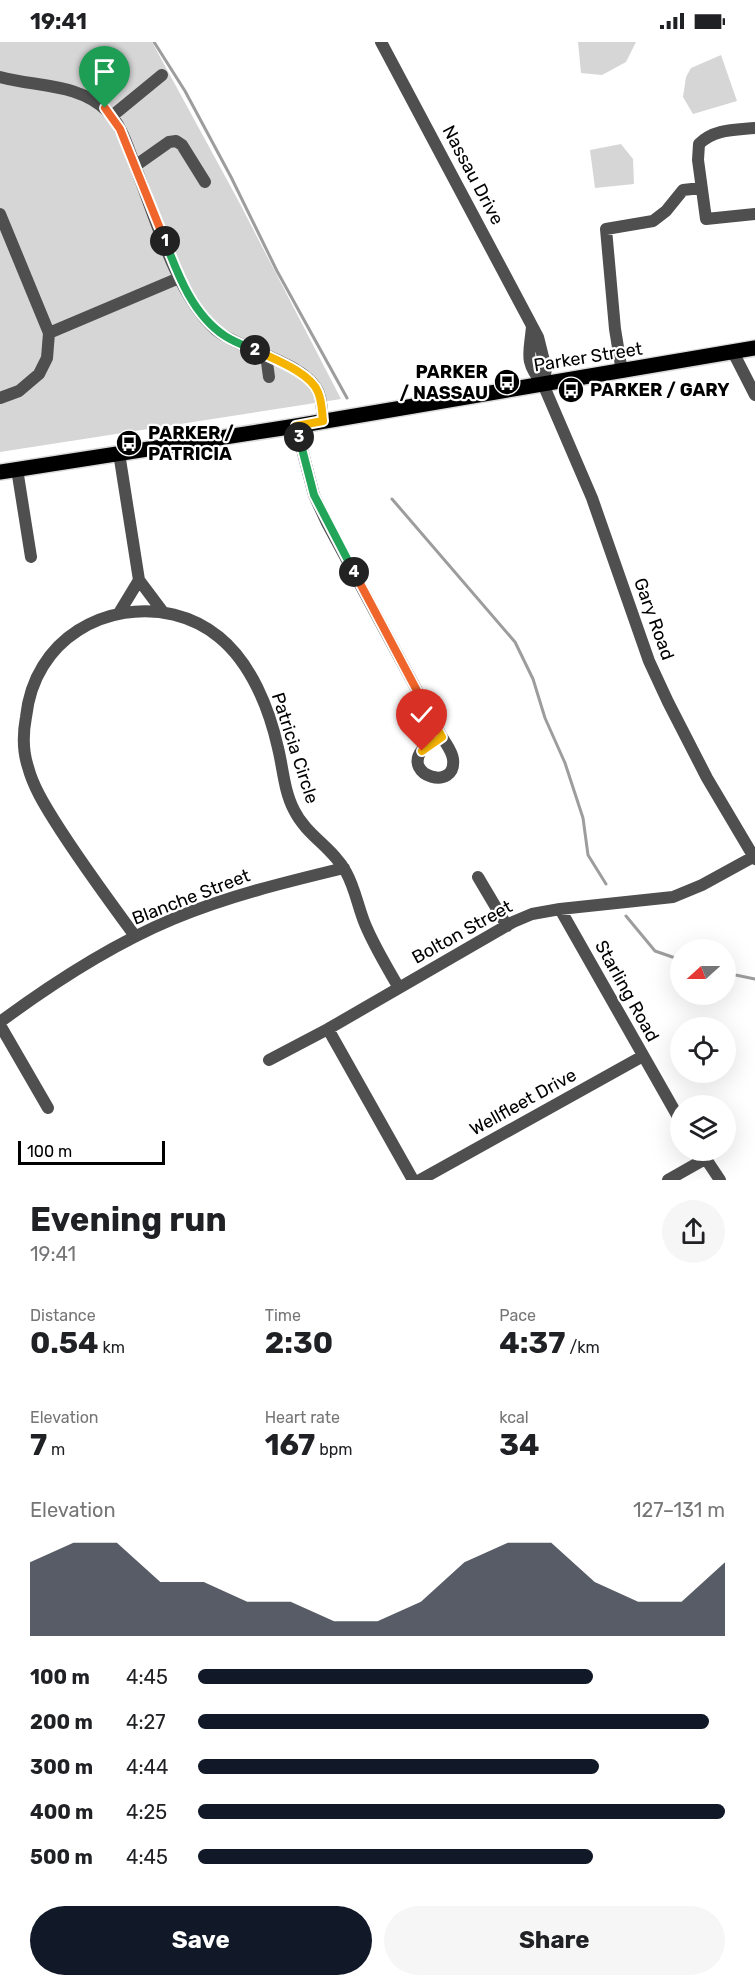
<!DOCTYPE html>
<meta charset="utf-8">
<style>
body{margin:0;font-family:Rubik,sans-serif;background:#f6f6f6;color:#202124;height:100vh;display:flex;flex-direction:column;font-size:22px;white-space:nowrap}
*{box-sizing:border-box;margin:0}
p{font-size:20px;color:#757577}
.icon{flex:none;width:33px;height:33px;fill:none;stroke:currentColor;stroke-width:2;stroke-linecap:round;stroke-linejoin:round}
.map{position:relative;height:1138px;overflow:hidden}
.sheet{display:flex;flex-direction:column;background:#fff;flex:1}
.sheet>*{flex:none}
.needle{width:39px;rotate:249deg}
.controls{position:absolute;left:670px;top:897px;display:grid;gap:12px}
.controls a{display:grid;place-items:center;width:66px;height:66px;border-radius:50%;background:#fff;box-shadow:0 6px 24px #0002;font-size:30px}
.scale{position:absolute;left:18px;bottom:15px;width:147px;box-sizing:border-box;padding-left:6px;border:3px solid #000;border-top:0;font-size:16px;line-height:21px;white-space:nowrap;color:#000;-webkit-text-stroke:4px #fff;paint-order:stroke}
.pin{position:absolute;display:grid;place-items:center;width:51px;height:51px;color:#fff;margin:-62px -26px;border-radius:50% 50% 50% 0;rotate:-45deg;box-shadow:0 0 6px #0007}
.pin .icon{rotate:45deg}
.km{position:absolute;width:30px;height:30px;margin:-15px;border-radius:50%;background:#222;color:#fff;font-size:16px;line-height:30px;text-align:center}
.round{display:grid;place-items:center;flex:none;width:63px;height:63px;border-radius:32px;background:#f6f6f6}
.summary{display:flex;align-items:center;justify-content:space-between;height:102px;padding:0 30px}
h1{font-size:33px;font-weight:700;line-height:45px}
.stats{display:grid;grid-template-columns:repeat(3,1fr);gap:9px;height:102px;padding:6px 30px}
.stats div{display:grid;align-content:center}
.stats b{font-size:30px;font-weight:700}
.stats small{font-size:16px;font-weight:400}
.stats p{font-size:16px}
.chart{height:168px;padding:12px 30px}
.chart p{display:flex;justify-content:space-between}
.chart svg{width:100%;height:108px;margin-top:6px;fill:#111827;opacity:.7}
.cta{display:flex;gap:12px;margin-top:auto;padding:12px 30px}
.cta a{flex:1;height:69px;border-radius:36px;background:#111827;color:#fff;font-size:24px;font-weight:700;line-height:69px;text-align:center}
.cta a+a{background:#f6f6f6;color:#202124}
ul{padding:0 30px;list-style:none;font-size:20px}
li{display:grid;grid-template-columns:96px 72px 1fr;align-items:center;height:45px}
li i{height:15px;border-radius:8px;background:#111827}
.status{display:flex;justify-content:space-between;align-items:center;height:42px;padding:0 30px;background:#fff;direction:ltr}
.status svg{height:16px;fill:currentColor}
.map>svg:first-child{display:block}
.green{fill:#d6d6d6}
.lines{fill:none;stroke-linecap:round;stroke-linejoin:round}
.stream{stroke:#9d9d9d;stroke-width:3}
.major-casing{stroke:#dbdbdb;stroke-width:18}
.minor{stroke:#4f4f4f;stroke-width:12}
.major{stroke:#000;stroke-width:15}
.split-1-casing{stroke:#fff;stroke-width:12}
.split-2-casing{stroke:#fff;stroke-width:12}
.split-3-casing{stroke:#fff;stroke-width:12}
.split-4-casing{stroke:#fff;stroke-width:12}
.split-5-casing{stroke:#fff;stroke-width:12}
.split-6-casing{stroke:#fff;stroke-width:12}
.split-1{stroke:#f0652b;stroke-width:8}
.split-2{stroke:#22a559;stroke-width:8}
.split-3{stroke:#f5b400;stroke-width:8}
.split-4{stroke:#22a559;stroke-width:8}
.split-5{stroke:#f0652b;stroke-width:8}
.split-6{stroke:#f5b400;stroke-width:8}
.labels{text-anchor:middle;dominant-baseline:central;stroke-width:4.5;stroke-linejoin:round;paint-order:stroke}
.street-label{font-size:18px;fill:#000;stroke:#fff}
.poi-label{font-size:18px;font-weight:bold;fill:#000;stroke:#fff;text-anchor:start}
</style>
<div class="status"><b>19:41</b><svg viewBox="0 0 49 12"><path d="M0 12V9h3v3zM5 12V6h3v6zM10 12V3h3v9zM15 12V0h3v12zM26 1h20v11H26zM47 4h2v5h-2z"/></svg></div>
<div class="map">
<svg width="755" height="1138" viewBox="0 0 755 1138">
<rect width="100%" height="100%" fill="#fff"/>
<path class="green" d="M0 0H152L238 158 341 357 0 410Z
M578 0H636L626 20 602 33 581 31Z
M721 13 737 59 693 72 683 55 686 35 691 26Z
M621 102 633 117 634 142 595 146 590 108Z"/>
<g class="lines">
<path class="stream" d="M154 0 185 49 231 135 277 229 347 356
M392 457 515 600 533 637 545 676 565 721 583 776 588 813 606 842
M626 874 655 909 681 918
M726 931 755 937"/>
<g class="major-casing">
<path id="major" d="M0 430 296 384 755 306"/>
</g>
<path class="minor" d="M381 0 538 295 546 327 543 342
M0 35C36 45 79 41 107 69 121 82 127 103 134 121 154 171 176 253 216 288 240 308 309 321 319 352 322 360 322 370 323 379
M112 74 162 33
M755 86C734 88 714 87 699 102L698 118 706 177 755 172
M135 124 169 100 176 99 182 103 205 140
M0 172 49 291 47 316 39 332 19 349 0 356
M532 284C530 311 523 319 543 342L592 456 649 619 668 660 707 736 755 817
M49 291 179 236
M733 310 755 353
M266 313 269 335
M622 330 615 287 606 187 653 179 666 169 683 148 701 146
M296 384 314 453 327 481 442 695C446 702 452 709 453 717 457 750 402 734 422 708 427 703 436 699 442 695
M119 411 139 538 163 570
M17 427 31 515
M119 571 139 538
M478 835 507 884
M560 867 681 1080
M135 894C107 856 79 818 54 778 44 762 33 744 28 725 23 710 23 691 26 675 28 657 33 640 43 624 79 565 165 551 219 595 251 621 269 666 278 706 283 726 284 749 294 768 306 793 333 806 346 830 355 846 358 865 365 882 374 904 387 925 399 946
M0 980C54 940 111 903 173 877 228 854 286 840 344 826
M0 983 48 1066
M328 987 413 1138
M269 1018 328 987 513 880 532 872 560 867 673 855 702 843 755 814
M700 1108 720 1138
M420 1138 643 1014
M668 1138 705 1117"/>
<use href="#major" class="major"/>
</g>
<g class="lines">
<g class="split-1-casing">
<path id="split-1" d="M105 66 120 87 165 199"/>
</g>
<g class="split-2-casing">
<path id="split-2" d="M165 199C178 233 193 273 225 294 234 300 245 304 255 308"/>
</g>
<g class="split-3-casing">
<path id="split-3" d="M255 308C273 317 310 330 318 350 322 359 322 370 323 379L296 384 299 395"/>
</g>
<g class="split-4-casing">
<path id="split-4" d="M299 395 314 453 354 530"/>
</g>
<g class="split-5-casing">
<path id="split-5" d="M354 530 423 660"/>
</g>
<g class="split-6-casing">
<path id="split-6" d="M422 709 442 695 423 660"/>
</g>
<use href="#split-1" class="split-1"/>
<use href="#split-2" class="split-2"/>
<use href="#split-3" class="split-3"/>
<use href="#split-4" class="split-4"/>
<use href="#split-5" class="split-5"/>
<use href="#split-6" class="split-6"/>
</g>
<defs>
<g id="bus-disc" transform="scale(1.35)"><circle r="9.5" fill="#000" stroke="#fff"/><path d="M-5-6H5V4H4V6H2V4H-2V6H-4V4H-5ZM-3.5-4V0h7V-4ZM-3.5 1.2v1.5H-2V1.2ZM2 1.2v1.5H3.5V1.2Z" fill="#fff"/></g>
</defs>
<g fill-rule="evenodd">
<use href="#bus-disc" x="507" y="340"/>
<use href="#bus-disc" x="571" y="348"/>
<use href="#bus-disc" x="129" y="401"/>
</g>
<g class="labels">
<g class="street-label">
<text transform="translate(473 133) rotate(62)">Nassau Drive</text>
<text transform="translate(588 315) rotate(-9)">Parker Street</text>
<text transform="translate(654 577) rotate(70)">Gary Road</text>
<text transform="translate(295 706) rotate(72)">Patricia Circle</text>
<text transform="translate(191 855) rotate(-21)">Blanche Street</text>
<text transform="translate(462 890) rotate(-29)">Bolton Street</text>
<text transform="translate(627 949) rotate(61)">Starling Road</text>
<text transform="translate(523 1060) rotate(-29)">Wellfleet Drive</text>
</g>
<g class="poi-label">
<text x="488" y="330" text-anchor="end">PARKER<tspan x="488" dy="21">/ NASSAU</tspan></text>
<text x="590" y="348">PARKER / GARY</text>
<text x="148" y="391">PARKER /<tspan x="148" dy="21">PATRICIA</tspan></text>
</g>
</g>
</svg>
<div class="controls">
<a><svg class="needle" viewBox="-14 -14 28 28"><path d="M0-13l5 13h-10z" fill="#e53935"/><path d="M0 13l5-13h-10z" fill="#757577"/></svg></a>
<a><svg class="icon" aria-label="locate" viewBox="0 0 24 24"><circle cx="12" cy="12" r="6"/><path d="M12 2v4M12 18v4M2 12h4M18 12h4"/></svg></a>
<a><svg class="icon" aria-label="layers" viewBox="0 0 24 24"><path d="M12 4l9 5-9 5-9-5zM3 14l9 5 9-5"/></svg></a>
</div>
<div class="scale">100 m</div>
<div class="pin" style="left:105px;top:66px;background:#1e9e55"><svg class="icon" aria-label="arrive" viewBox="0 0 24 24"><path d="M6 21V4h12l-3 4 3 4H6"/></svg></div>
<div class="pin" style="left:422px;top:709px;background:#d93025"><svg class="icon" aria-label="check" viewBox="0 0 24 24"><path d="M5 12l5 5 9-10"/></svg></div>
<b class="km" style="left:165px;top:199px">1</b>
<b class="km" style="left:255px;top:308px">2</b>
<b class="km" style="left:299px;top:395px">3</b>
<b class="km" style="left:354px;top:530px">4</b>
</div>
<section class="sheet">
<div class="summary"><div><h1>Evening run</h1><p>19:41</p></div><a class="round"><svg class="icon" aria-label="share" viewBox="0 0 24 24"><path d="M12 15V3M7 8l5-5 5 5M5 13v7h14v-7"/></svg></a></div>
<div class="stats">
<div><p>Distance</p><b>0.54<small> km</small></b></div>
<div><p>Time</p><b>2:30</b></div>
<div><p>Pace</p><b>4:37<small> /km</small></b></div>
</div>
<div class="stats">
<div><p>Elevation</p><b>7<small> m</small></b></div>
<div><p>Heart rate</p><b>167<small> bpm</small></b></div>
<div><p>kcal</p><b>34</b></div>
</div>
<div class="chart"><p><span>Elevation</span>127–131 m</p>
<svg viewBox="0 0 160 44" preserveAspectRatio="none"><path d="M0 44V14L10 6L20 6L30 22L40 22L50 30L60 30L70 38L80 38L90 30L100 14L110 6L120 6L130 22L140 30L150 30L160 14V44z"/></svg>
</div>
<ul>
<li><b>100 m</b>4:45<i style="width:75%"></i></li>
<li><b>200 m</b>4:27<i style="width:97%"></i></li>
<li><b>300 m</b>4:44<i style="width:76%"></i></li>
<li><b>400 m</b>4:25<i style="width:100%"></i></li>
<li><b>500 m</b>4:45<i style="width:75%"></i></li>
</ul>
<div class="cta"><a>Save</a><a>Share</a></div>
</section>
